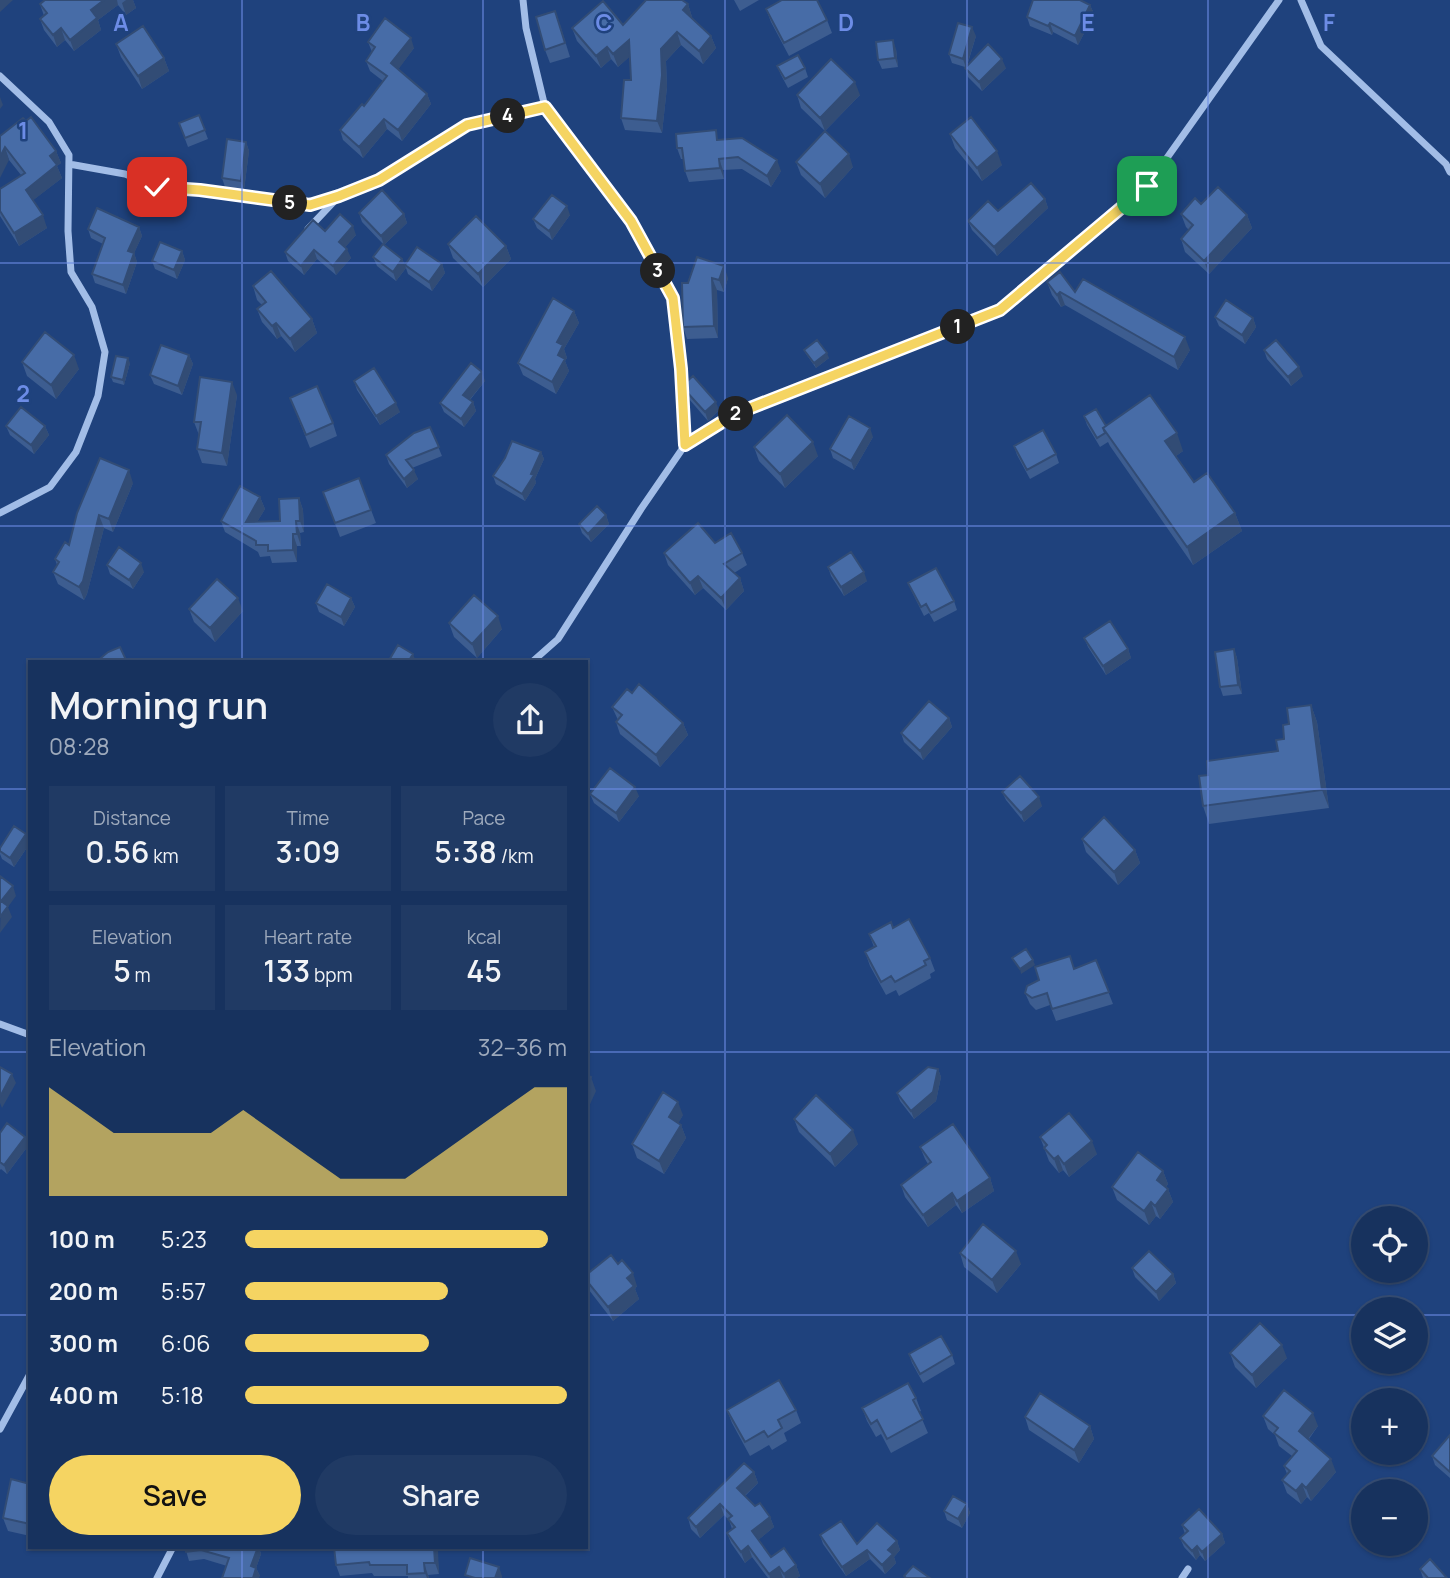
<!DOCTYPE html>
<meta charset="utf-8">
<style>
body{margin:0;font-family:Manrope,sans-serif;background:#203a64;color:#f1f3f6;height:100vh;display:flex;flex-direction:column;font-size:26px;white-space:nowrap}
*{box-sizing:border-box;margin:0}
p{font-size:23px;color:#9eaabc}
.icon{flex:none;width:38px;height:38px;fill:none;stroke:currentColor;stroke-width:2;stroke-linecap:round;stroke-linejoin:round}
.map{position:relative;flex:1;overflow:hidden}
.drawer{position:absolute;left:28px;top:660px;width:560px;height:889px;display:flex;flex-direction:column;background:#17325e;border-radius:0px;box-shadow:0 2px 5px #0004,0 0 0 2px #364d73}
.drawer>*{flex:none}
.tools{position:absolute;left:1351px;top:1206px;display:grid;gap:14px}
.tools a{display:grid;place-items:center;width:77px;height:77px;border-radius:50%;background:#17325e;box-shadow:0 2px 5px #0004,0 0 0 2px #364d73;font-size:35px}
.pin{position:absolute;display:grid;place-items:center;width:60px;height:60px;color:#fff;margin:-30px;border-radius:14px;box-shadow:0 4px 10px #0006}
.km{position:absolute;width:35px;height:35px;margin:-18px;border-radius:50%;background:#222;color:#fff;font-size:19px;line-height:35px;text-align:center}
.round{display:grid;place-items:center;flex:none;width:74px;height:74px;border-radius:37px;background:#203a64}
.overview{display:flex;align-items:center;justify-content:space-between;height:119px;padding:0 21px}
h1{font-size:38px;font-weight:600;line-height:52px}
.stats{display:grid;grid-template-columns:repeat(3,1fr);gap:10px;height:119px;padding:7px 21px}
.stats div{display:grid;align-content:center;border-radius:0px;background:#203a64;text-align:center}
.stats b{font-size:30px;font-weight:600}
.stats small{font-size:19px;font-weight:400}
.stats p{font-size:19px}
.chart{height:196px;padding:14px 21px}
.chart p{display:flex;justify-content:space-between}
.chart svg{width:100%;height:126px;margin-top:7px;fill:#f5d462;opacity:.7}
.button{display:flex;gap:14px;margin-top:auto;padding:14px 21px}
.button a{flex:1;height:80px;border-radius:42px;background:#f5d462;color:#111;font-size:28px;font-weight:600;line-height:80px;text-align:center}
.button a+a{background:#203a64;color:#f1f3f6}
ul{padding:0 21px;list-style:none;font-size:23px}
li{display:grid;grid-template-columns:112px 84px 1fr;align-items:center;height:52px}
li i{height:18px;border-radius:9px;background:#f5d462}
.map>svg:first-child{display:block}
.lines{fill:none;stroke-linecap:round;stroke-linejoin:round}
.minor{stroke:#a2bde7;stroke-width:7}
.wall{fill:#3d5d90}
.shaded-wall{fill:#324c75}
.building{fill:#476ca7;stroke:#324c75;stroke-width:2}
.route-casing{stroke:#fff;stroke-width:14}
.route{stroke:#f5d462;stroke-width:9}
.grid{fill:none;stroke:#6c8ce6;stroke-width:2;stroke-opacity:0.55}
.grid-label{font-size:23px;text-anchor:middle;font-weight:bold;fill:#6c8ce6;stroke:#1f427d;stroke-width:5;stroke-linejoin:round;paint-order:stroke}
</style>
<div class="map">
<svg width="1450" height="1578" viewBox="0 0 1450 1578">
<rect width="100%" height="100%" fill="#1f427d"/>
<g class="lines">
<path class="minor" d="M523 0 526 28 545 107 631 221 673 298 681 369 685 445
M1301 0 1321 46 1446 164 1450 172
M0 76 49 122 69 155 68 231 71 272 92 307 105 352 98 396 76 452 50 487 0 513
M69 164 125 174 157 187 200 189 278 202 310 205 338 196
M308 229 339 196 379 180 467 126 545 107
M532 662 558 639 641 509 685 445 735 414 1000 310 1147 186 1279 0
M0 1024 30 1035
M0 1429 30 1374
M157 1578 173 1547
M1182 1578 1188 1569"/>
</g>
<path class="wall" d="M45 0H133L136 8 126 15 118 5 98 20 101 30 74 51 65 40 57 47 44 30 40 19 44 16 40 4Z
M734 0H759L740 11Z
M688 4 692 17 691 18 711 36 716 48 703 64 681 45 666 61 667 87 662 133 625 130 621 118 631 80 630 56 618 67 611 59 601 68 577 41 572 28 623 25Z
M1090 5 1094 14 1078 45 1053 32 1052 35 1030 26 1027 17Z
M766 9 827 20 832 33 789 56 771 22Z
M560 25 570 57 550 63 545 50Z
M976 36 967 66 1006 68 982 91 968 77 965 67 952 63 949 54Z
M368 42 414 48 398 69 427 94 431 104 402 141 387 129 363 158 343 140 340 130 364 106 383 81 370 71 366 61 372 52Z
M116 44 164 58 169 71 142 89 121 57Z
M896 49 898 67 882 69 878 60Z
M777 66 805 68 808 77 788 88 781 75Z
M797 95H860L825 131 801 108Z
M199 115 208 139 188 147 179 123Z
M950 134 1002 165 982 181 955 148Z
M0 136 56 151 61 163 57 166 62 178 33 200 47 228 19 246 0 216V189L21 175 9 160Z
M719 140 781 171 771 187 742 169 723 170 724 179 689 182 685 171 683 159H681L677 148Z
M246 142 249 151 244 190 225 187 222 178Z
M796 162 853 167 825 198 801 175Z
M1045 199 1048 208 997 256 972 230 968 221 998 211Z
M359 213 404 214 407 223 384 245 362 222Z
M1181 214 1247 215 1252 228 1209 274 1185 252 1181 239 1189 230 1186 227Z
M570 215 552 240 537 228 533 219Z
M139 227 142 236 134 253 137 262 126 294 95 283 92 274 103 244 91 238 88 229Z
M325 231 356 235 345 247 351 258 336 275 317 259 304 275 288 261 285 252Z
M448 244 506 246 511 259 483 287 453 258Z
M182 251 185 260 177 279 155 269 152 261Z
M373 257 402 259 405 265 442 264 445 273 432 291 408 274 406 268 396 281 377 266Z
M697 257 728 278 724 292 717 290 718 338 687 339 683 327Z
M1047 282 1075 292 1190 350 1178 370 1065 305 1061 307 1052 295Z
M253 286 312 319 317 333 295 352 281 336 277 339 262 322 257 309 262 305 257 300Z
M574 311 579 323 564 349 567 358 565 361 569 371 556 394 523 375 518 363Z
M1215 317 1253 318 1256 327 1245 344 1219 326Z
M804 350 829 358 816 368 806 354Z
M1264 350 1303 376 1291 386 1267 359Z
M189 355 193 364 182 395 154 384 150 375Z
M22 362 79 369 56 399 27 376Z
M130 363 124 385 113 382 111 377Z
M354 381 400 412 380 425 357 390Z
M485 381 470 400 473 402 476 411 464 427 444 412 440 403Z
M685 390 719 410 708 421 689 399Z
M237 395 227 466 202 463 197 449 199 435 194 422Z
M290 398 333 423 337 436 310 448Z
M1084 416 1106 426 1183 451 1176 456 1194 482 1235 513 1242 531 1193 565 1110 446 1108 442 1100 447 1087 425Z
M6 426H45L49 435 34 454 10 435Z
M430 427 442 456 412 468 418 479 407 488 389 464 386 455Z
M873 437 854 470 833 458 830 449Z
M1014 446 1056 454 1059 463 1030 479 1017 455Z
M754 447 818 456 785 488 759 461Z
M541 452 544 459 535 479 536 483 525 501 496 484 493 476Z
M359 478 376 523 340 537 323 492Z
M133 483 113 532 104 528 87 594 84 600 58 584 53 572 57 565 55 559Z
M260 497 265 509 257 522 280 521 299 498 303 510 304 532 300 533 301 546H297V562L272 563 270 556 260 557 258 552 225 532 221 521Z
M606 515 609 524 591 542 582 533 579 524Z
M715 543 742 553 747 565 734 573 740 578 744 591 726 610 703 588 695 595 668 565 664 553Z
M107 565 144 572 133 589 110 574Z
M828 567 867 581 844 596 831 576Z
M908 583 954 601 957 610 934 622 929 613 924 616 912 592Z
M351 598 355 607 344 626 319 612 316 603Z
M189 609 243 611 215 642 194 622Z
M449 623 502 629 477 658 454 637Z
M1084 638 1128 649 1131 658 1106 675 1088 647Z
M1234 649 1237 658 1242 694 1223 696 1220 687Z
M632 693 683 723 688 735 660 767 620 734 616 722 618 720 612 707Z
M1311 705 1317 722 1329 808 1209 824 1203 806 1208 775 1278 751 1284 739 1289 724Z
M949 718 952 727 923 760 904 742 901 733Z
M1002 792 1042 806 1024 822 1006 800Z
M590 794 639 796 619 822 594 803Z
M1082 839 1135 850 1140 863 1118 885 1086 852Z
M30 843 14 867 2 859 0 854V848Z
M893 928 930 958 935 971 930 974 931 978 899 996 896 990 886 995 870 966 865 952 874 947 869 934Z
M1096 960 1113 1004 1056 1021 1050 1005 1036 1010 1030 1004 1025 993 1075 969Z
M938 1069 941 1077 936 1101 914 1119 900 1101 897 1093Z
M683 1115 678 1123 681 1125 686 1138 664 1174 637 1158 632 1144Z
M794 1119 858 1144 835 1167 799 1132Z
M0 1133 25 1137 28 1146 7 1174 1 1169 0 1170Z
M1040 1137 1097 1154 1069 1177 1063 1170 1059 1173 1049 1161Z
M920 1147 990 1178 994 1191 962 1213 956 1205 928 1227 905 1197 901 1185 928 1164 925 1159Z
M1163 1171 1168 1184 1166 1187 1168 1189 1173 1202 1160 1219 1156 1216 1149 1225 1117 1200 1112 1187Z
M960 1253 1021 1264 997 1293 964 1267Z
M1132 1268 1173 1274 1176 1283 1159 1301 1135 1277Z
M586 1275 637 1286 635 1289 639 1299 613 1321 589 1290 586 1284Z
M1230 1353 1287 1358 1256 1388 1235 1367Z
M909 1354 952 1355 955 1364 923 1383 912 1363Z
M916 1398 921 1411 919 1412 928 1433 891 1453 881 1434 876 1437 867 1421 862 1408Z
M727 1410H796L801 1423 784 1433 787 1441 772 1450 769 1445 750 1456 732 1423Z
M1263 1416 1318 1426 1309 1439 1336 1472 1311 1501 1307 1497 1301 1504 1287 1493 1282 1480 1287 1474 1284 1466 1292 1456 1279 1446 1275 1435 1268 1429Z
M1025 1417 1090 1426 1094 1439 1079 1463 1029 1430Z
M1450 1435V1478L1435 1465 1432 1456Z
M754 1472 758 1483 745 1496 755 1506 770 1517 774 1527 758 1540 771 1557 796 1565 800 1576 797 1578H768L752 1557 745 1563 731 1543 727 1533 732 1529 729 1520 724 1515 700 1538 691 1529 688 1518Z
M30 1484V1536L8 1531 3 1518Z
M967 1504 970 1513 962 1528 947 1520 944 1511Z
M1182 1525 1222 1534 1225 1543 1205 1561 1200 1555 1196 1560 1184 1547 1180 1538 1185 1534Z
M820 1535 857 1544 897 1541 900 1550 894 1557 896 1563 885 1574 870 1559 846 1576 823 1544Z
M185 1547H259L261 1554 256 1568 260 1576 204 1559 189 1561Z
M334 1547H437L439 1574 428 1575 429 1578H408V1576H374L372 1573 340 1576 336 1565Z
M1420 1569 1447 1578H1423Z"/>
<path class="shaded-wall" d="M0 0H13L0 12Z
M104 0H117L118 5 98 20 101 30 74 51 70 40 91 10Z
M126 0H133L136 8 126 15 122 3Z
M688 4 692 17 688 22 683 10Z
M1090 5 1094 14 1078 45 1075 36Z
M1050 23 1053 32 1052 35 1048 26Z
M972 27 976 36 966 68 963 59Z
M61 28 65 40 57 47 53 35Z
M677 32 681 45 666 61 667 87 662 133 657 121 661 49Z
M711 36 716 48 703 64 699 51Z
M411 38 414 48 395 74 391 63Z
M629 40 634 53 618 67 613 54Z
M893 40 896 49 898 67 895 58Z
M607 47 611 59 601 68 596 56Z
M164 58 169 71 142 89 138 76Z
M1002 59 1006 68 982 91 979 82Z
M855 82 860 95 825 131 820 118Z
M427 94 431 104 402 141 398 130Z
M0 97 3 105 0 109Z
M384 119 387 129 363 158 359 147Z
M246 142 249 151 244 190 241 181Z
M5 147 9 160 0 178V157Z
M56 151 61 163 57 166 62 178 31 202 26 190 50 156Z
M997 151 1002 165 982 181 977 168Z
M849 154 853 167 825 198 820 184Z
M719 159 723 170 724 179 720 168Z
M777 160 781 171 771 187 767 176Z
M1045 199 1048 208 997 256 994 247Z
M567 206 570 215 552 240 549 231Z
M404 214 407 223 384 245 381 236Z
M43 215 47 228 19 246 14 233Z
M1247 215 1252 228 1209 274 1204 261Z
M353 226 356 235 342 251 339 242Z
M139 227 142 236 131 260 128 251Z
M506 246 511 259 483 287 478 274Z
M347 249 351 258 336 275 333 266Z
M314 250 317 259 304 275 301 266Z
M182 251 185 260 177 279 174 270Z
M134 253 137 262 126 294 123 285Z
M402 259 406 268 396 281 393 272Z
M442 264 445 273 432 291 429 282Z
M724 266 728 278 724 292 719 280Z
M712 278 717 290 718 338 714 326Z
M1060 292 1065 305 1061 307 1057 295Z
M574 311 579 323 564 349 567 358 565 361 569 371 556 394 552 382 558 355 557 342Z
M1253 318 1256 327 1245 344 1242 335Z
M312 319 317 333 295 352 290 339Z
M276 323 281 336 277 339 272 326Z
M1185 337 1190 350 1178 370 1174 357Z
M827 353 829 358 816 368 814 363Z
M74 355 79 369 56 399 51 385Z
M189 355 193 364 182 395 178 386Z
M128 358 130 363 124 385 123 380Z
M1299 367 1303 376 1291 386 1288 377Z
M482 372 485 381 466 404 463 395Z
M232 382 237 395 227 466 222 453Z
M473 402 476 411 464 427 461 419Z
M716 402 719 410 708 421 705 412Z
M396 403 400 412 380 425 376 416Z
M45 426 49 435 34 454 31 445Z
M870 428 873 437 854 470 851 461Z
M1177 433 1183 451 1172 459 1165 441Z
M813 442 818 456 785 488 780 474Z
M541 452 544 459 535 479 536 483 525 501 522 494Z
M129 470 133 483 113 532 109 519Z
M414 470 418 479 407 488 404 479Z
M260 497 265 509 250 534 246 522Z
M299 498 303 510 304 532 300 521Z
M1235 513 1242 531 1193 565 1187 547Z
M99 515 104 528 87 594 84 600 79 587Z
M606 515 609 524 591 542 588 534Z
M296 521 300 533 301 546 297 534Z
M293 534 297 546V562L293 550Z
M141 563 144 572 133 589 129 580Z
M864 572 867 581 844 596 841 587Z
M698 576 703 588 695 595 690 583Z
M740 578 744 591 726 610 721 598Z
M238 598 243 611 215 642 210 628Z
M351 598 355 607 344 626 341 617Z
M498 616 502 629 477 658 472 644Z
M1128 649 1131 658 1106 675 1103 666Z
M1234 649 1237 658 1242 694 1238 685Z
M413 654 416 662H408Z
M1311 705 1317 722 1329 808 1322 790Z
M949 718 952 727 923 760 920 751Z
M683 723 688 735 660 767 656 755Z
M635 787 639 796 619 822 616 813Z
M1039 797 1042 806 1024 822 1021 813Z
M26 834 30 843 14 867 10 858Z
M1135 850 1140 863 1118 885 1114 872Z
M13 886 16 896 8 907 12 917 0 933 1 901Z
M1033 960 1035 965 1021 974 1020 969Z
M938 1069 941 1077 936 1101 914 1119 911 1111Z
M12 1074 16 1083 2 1108 0 1103V1097Z
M591 1077 596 1091 586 1113V1089Z
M678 1102 683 1115 674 1131 669 1117Z
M681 1125 686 1138 664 1174 659 1161Z
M853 1130 858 1144 835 1167 830 1154Z
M25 1137 28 1146 7 1174 4 1165Z
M1092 1141 1097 1154 1069 1177 1064 1164Z
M1058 1156 1063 1170 1059 1173 1054 1159Z
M1163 1171 1168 1184 1161 1193 1157 1180Z
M990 1178 994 1191 962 1213 957 1201Z
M1168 1189 1173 1202 1160 1219 1155 1206Z
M952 1193 956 1205 928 1227 923 1215Z
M1151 1202 1156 1216 1149 1225 1144 1211Z
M1016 1251 1021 1264 997 1293 992 1280Z
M633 1273 637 1286 635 1289 639 1299 613 1321 608 1307 627 1278Z
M1173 1274 1176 1283 1159 1301 1156 1292Z
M1282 1345 1287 1358 1256 1388 1252 1375Z
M1313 1413 1318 1426 1304 1444 1299 1431Z
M1090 1426 1094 1439 1079 1463 1074 1450Z
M1331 1459 1336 1472 1311 1501 1306 1488Z
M754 1472 758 1483 741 1499 737 1488Z
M1302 1484 1307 1497 1301 1504 1296 1491Z
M720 1504 724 1515 700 1538 696 1527Z
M967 1504 970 1513 962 1528 958 1519Z
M770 1517 774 1527 756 1542 752 1531Z
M1222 1534 1225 1543 1205 1561 1202 1552Z
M897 1541 900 1550 894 1557 896 1563 885 1574 882 1565 888 1550Z
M748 1546 752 1557 745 1563 741 1552Z
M1197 1546 1200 1555 1196 1560 1192 1551Z
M258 1547 261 1554 254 1574 251 1566Z
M434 1547H437L438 1550 439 1574 435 1563Z
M867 1550 870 1559 846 1576 842 1567Z
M424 1563 429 1578H427L425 1573Z
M796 1565 800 1576 797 1578H785L784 1574Z
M499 1567 502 1576V1578H495Z
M779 1567 783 1578H770L769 1574Z
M256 1568 260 1576 259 1578H253Z"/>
<path class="building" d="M45 0H104L91 10 97 18 70 40 61 28 53 35 40 19 47 13 40 4Z
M646 0H682L688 4 683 10 711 36 699 51 677 32 661 49 662 75 657 121 621 118 624 80H631L629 40 613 54 607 47 596 56 572 28 603 1 623 25Z
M782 0H817L827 20 784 43 766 9Z
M1033 0H1080L1090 5 1075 36 1050 23 1048 26 1027 17Z
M555 11 565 43 545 50 536 17Z
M385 18 411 38 391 63 427 94 398 130 384 119 359 147 340 130 362 104 364 106 387 76 366 61 375 47 368 42Z
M958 23 972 27 963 59 949 54Z
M143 26 164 58 138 76 116 44Z
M893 40 895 58 878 60 876 42Z
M988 44 1002 59 979 82 965 68Z
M798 55 805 68 785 79 777 66Z
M831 59 855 82 820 118 797 95Z
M199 115 205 130 185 138 179 123Z
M31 117 56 151 50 156 57 165 26 190 43 215 14 233 0 211V189L25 173 5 147 0 157V136L23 118 26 121Z
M971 117 997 151 977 168 950 134Z
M716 130 717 140 742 138 777 160 767 176 738 157 719 159 720 168 685 171 682 148H677L676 134Z
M825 131 849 154 820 184 796 162Z
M227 139 246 142 241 181 222 178Z
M1031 183 1045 199 994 247 968 221 988 201 998 211Z
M1218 187 1247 215 1204 261 1181 239 1193 225 1181 214 1195 198 1201 204Z
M382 190 404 214 381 236 359 213Z
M552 195 567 206 549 231 533 219Z
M97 208 139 227 128 251 134 253 123 285 92 274 105 238 88 229Z
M340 214 353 226 339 242 347 249 333 266 314 250 301 266 285 252 313 220 325 231Z
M476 216 506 246 478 274 448 244Z
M160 242 182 251 174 270 152 261Z
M383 244 402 259 393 272 373 257Z
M417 247 442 264 429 282 405 265Z
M697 257 724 266 719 280 712 278 714 326 683 327 682 283H688Z
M271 271 312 319 290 339 276 323 272 326 257 309 266 302 253 286Z
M1060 272 1075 292 1083 279 1185 337 1174 357 1060 292 1057 295 1047 282Z
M553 298 574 311 557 342 563 345 558 355 565 359 552 382 518 363Z
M1226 300 1253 318 1242 335 1215 317Z
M45 332 74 355 51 385 22 362Z
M817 340 827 353 814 363 804 350Z
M1276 340 1299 367 1288 377 1264 350Z
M161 345 189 355 178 386 150 375Z
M116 356 128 358 123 380 111 377Z
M471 363 482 372 463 395 473 402 461 419 440 403Z
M374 368 396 403 376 416 354 381Z
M693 376 716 402 705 412 685 390V383Z
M200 377 232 382 222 453 197 449 201 422H194Z
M317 386 333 423 306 435 290 398Z
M1150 395 1177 433 1165 441 1194 482 1207 473 1235 513 1187 547 1103 428Z
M21 407 45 426 31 445 6 426Z
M1096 409 1106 426 1103 428 1105 433 1097 438 1084 416Z
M787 415 813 442 780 474 754 447Z
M849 416 870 428 851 461 830 449Z
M430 427 439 447 406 460 414 470 404 479 386 455 414 433Z
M1043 430 1056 454 1027 470 1014 446Z
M512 441 541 452 531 474 534 475 522 494 493 476 505 458Z
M100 458 129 470 109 519 99 515 83 581 79 587 53 572 59 562 55 559 65 542 69 545 77 513Z
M359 478 371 510 335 523 323 492Z
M240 486 260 497 246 522 280 521 279 499 299 498 300 521H296L297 534H293V550L268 551V545H256V541L221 521Z
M597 506 606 515 588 534 579 524Z
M698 523 715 543 731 533 742 553 724 564 740 578 721 598 698 576 690 583 664 553Z
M119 547 141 563 129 580 107 565Z
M851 552 864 572 841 587 828 567Z
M936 568 954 601 931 613 926 604 921 607 908 583Z
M217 579 238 598 210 628 189 609Z
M327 584 351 598 341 617 316 603Z
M474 595 498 616 472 644 449 623Z
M1110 621 1128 649 1103 666 1084 638Z
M398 645 413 654 408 662H388Z
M120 647 127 662H96L108 652Z
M1234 649 1238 685 1220 687 1215 652Z
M639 684 683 723 656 755 616 722 622 715 612 707 627 689 632 693Z
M929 701 949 718 920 751 901 733Z
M1311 705 1322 790 1203 806 1199 776 1208 775 1207 761 1278 751 1276 740 1284 739 1283 725 1289 724 1287 708Z
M610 768 635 787 616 813 590 794Z
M1020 776 1039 797 1021 813 1002 792Z
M1104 817 1135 850 1114 872 1082 839Z
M14 826 26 834 10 858 0 851V848Z
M0 876 13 886 1 901 8 906 0 917Z
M909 919 930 958 924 961 926 965 895 982 891 976 881 982 865 952 876 946 869 934 891 922 893 928Z
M1026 949 1033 960 1020 969 1012 958Z
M1070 956 1074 969 1096 960 1109 992 1052 1009 1047 993 1032 998 1025 993 1027 986 1039 980 1035 967Z
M0 1067 12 1074 0 1097Z
M928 1067 938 1069 933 1092 911 1111 897 1093Z
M586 1075 591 1077 586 1089Z
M663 1092 678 1102 669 1117 681 1125 659 1161 632 1144Z
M816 1095 853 1130 830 1154 794 1119Z
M1069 1113 1092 1141 1064 1164 1058 1156 1054 1159 1044 1148 1047 1145 1040 1137Z
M7 1123 25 1137 4 1165 0 1162V1133Z
M953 1124 990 1178 957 1201 952 1193 923 1215 901 1185 931 1162 920 1147Z
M1138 1152 1163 1171 1157 1180 1168 1189 1155 1206 1151 1202 1144 1211 1112 1187Z
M983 1224 1016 1251 992 1280 960 1253Z
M1149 1251 1173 1274 1156 1292 1132 1268Z
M611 1255 618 1264 622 1260 633 1273 627 1278 634 1286 608 1307 586 1280V1275Z
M1260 1323 1282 1345 1252 1375 1230 1353Z
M941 1336 952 1355 920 1374 909 1354Z
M779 1380 796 1410 778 1420 782 1428 768 1437 764 1431 745 1442 727 1410Z
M908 1383 916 1398 913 1400 923 1419 887 1439 877 1420 871 1424 862 1408Z
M1284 1390 1313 1413 1299 1431 1331 1459 1306 1488 1302 1484 1296 1491 1282 1480 1290 1471 1284 1466 1297 1451 1274 1433 1278 1428 1263 1416Z
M1040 1393 1090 1426 1074 1450 1025 1417Z
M1450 1435V1472L1432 1456Z
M744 1463 754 1472 737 1488 755 1506 760 1503 770 1517 752 1531 771 1557 784 1548 796 1565 784 1574 779 1567 769 1574 748 1546 741 1552 727 1533 735 1527 728 1519 732 1516 720 1504 696 1527 688 1518Z
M11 1479 30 1484V1524L3 1518Z
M953 1496 967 1504 958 1519 944 1511Z
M1199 1509 1222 1534 1202 1552 1197 1546 1192 1551 1180 1538 1188 1531 1182 1525Z
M841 1521 857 1544 877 1523 897 1541 888 1550 893 1554 882 1565 867 1550 842 1567 820 1535Z
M185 1547H258L251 1566 256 1568 253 1578H222L229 1558 201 1550 186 1552Z
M334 1547H434L435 1563H424L425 1573 407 1574V1565H370L369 1562 336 1565Z
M470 1558 499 1567 495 1578H475L465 1575Z
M1430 1559 1447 1578H1428L1420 1569Z
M913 1566 930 1578H906L904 1576Z"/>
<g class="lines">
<g class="route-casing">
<path id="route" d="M157 187 200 190 310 205 339 196 379 180 467 125 545 107 631 221 673 298 681 369 685 445 735 414 1000 310 1147 186"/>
</g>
<use href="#route" class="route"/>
</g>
<path class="grid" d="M242 0V662M483 0V662M725 0V1578M967 0V1578M1208 0V1578M0 263H1450M0 526H1450M0 789H30M586 789H1450M0 1052H30M586 1052H1450M0 1315H30M586 1315H1363M1416 1315H1450M242 1547V1578M483 1547V1578"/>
<g class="grid-label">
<text x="121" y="31">A</text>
<text x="363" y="31">B</text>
<text x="604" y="31">C</text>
<text x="846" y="31">D</text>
<text x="1088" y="31">E</text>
<text x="1329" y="31">F</text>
<text x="23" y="139">1</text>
<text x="23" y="402">2</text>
</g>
</svg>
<div class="tools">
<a><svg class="icon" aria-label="locate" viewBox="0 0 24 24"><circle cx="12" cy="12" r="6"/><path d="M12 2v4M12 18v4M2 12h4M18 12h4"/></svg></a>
<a><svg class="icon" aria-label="layers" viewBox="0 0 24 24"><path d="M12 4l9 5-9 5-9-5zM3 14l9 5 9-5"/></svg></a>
<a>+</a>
<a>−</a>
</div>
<div class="pin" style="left:1147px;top:186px;background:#1e9e55"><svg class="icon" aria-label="arrive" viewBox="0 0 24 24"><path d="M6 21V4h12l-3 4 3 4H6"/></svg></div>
<div class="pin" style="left:157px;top:187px;background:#d93025"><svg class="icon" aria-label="check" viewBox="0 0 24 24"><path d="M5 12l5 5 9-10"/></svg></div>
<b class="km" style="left:958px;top:327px">1</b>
<b class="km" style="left:736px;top:414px">2</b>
<b class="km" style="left:658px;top:271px">3</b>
<b class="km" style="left:508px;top:116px">4</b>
<b class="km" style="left:290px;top:203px">5</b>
<section class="drawer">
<div class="overview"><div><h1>Morning run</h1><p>08:28</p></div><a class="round"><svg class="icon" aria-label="share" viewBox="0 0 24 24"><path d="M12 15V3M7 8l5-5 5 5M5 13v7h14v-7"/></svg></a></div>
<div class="stats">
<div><p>Distance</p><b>0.56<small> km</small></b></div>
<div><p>Time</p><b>3:09</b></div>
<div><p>Pace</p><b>5:38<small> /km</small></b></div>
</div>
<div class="stats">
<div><p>Elevation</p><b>5<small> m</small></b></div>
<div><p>Heart rate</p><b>133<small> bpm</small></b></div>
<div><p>kcal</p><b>45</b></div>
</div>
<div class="chart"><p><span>Elevation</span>32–36 m</p>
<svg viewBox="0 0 160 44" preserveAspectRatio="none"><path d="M0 44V6L10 14L20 22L30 22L40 22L50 22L60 14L70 22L80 30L90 38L100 38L110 38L120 30L130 22L140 14L150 6L160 6V44z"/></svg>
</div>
<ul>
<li><b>100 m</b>5:23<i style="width:94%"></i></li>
<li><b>200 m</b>5:57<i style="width:63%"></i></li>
<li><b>300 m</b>6:06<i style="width:57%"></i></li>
<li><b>400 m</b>5:18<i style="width:100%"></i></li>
</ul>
<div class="button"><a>Save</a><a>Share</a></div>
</section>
</div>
